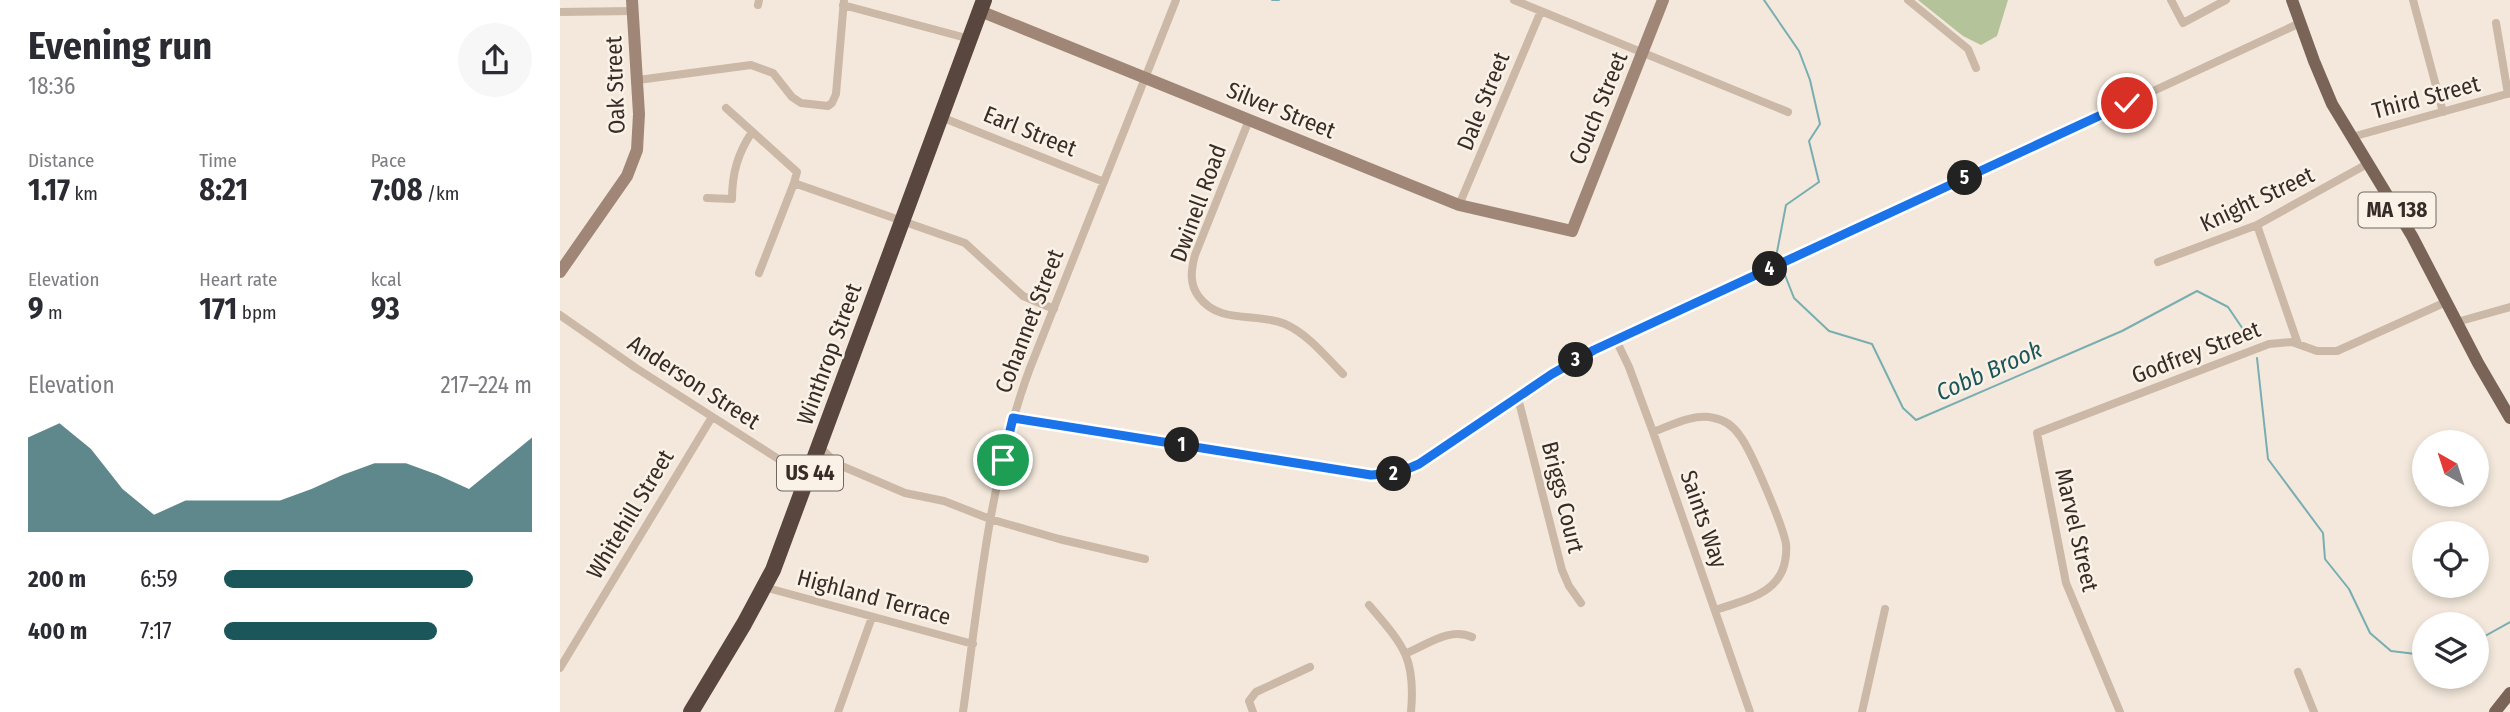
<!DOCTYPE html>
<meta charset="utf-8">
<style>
body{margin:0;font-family:"Fira Sans Condensed",sans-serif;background:#f7f7f7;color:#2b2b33;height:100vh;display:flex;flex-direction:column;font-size:26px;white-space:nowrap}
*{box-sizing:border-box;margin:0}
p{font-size:23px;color:#7c7c81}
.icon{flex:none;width:38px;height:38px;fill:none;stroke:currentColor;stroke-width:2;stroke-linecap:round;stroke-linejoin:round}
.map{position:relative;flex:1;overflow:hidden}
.details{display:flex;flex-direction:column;background:#fff;width:560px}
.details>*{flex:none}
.needle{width:46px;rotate:321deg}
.buttons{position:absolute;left:1852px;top:430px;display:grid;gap:14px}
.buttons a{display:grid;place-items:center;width:77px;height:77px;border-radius:50%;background:#fff;box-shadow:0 4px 10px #0003;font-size:35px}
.pin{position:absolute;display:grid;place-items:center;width:60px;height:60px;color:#fff;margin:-30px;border:4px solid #fff;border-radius:50%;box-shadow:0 2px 7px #0007}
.km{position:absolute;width:35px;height:35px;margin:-18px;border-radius:50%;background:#222;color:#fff;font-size:19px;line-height:35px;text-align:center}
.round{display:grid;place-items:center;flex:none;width:74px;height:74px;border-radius:37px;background:#f7f7f7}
.summary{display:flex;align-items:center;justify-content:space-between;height:119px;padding:0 28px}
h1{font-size:38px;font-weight:700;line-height:52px}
.metrics{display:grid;grid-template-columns:repeat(3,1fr);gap:10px;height:119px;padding:7px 28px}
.metrics div{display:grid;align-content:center}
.metrics b{font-size:30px;font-weight:700}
.metrics small{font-size:19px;font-weight:400}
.metrics p{font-size:19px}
.chart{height:196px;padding:14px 28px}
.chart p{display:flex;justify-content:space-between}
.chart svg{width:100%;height:126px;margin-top:7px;fill:#1b565b;opacity:.7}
ul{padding:0 28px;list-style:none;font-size:23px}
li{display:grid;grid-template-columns:112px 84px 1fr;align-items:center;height:52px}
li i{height:18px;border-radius:9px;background:#1b565b}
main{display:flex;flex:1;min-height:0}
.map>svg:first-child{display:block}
.green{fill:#b4c39a}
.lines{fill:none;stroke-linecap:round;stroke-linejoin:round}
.stream{stroke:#78aeb1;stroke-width:2}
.street{stroke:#cbb8a6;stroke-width:8}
.secondary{stroke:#9f8677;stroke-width:12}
.primary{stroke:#7a6458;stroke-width:12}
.highway{stroke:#59463e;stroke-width:16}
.route-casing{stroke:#fff;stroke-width:14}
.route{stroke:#1a73e8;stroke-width:9}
.labels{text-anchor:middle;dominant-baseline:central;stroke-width:5;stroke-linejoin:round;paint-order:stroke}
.shield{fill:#faf2e7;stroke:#726761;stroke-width:2}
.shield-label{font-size:21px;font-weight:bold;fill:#372c27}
.street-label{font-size:23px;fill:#372c27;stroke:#faf2e7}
.water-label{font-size:24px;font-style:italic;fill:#1b565b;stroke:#faf2e7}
</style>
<main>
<section class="details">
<div class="summary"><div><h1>Evening run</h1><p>18:36</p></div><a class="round"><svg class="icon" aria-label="share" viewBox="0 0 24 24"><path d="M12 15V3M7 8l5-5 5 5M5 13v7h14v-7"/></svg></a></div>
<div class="metrics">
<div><p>Distance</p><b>1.17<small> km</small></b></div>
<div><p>Time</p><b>8:21</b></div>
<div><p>Pace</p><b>7:08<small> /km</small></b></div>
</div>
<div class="metrics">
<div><p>Elevation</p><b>9<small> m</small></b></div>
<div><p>Heart rate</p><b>171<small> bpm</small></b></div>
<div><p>kcal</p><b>93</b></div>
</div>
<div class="chart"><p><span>Elevation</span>217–224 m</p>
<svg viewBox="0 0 160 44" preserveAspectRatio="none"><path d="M0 44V11L10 6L20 15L30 29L40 38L50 33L60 33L70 33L80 33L90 29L100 24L110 20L120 20L130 24L140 29L150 20L160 11V44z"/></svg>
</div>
<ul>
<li><b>200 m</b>6:59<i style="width:81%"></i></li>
<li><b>400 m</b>7:17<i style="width:69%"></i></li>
</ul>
</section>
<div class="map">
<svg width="1950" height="712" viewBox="0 0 1950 712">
<rect width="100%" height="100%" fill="#f3e8db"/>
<path class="green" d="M1358 0H1448L1437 36 1421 45 1403 36Z"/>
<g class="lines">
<path class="stream" d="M712 0H719
M1204 0 1239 51 1250 80 1260 124 1249 141 1259 182 1226 205 1217 252
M1223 270 1234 298 1269 331 1312 344 1343 408 1356 420 1562 331 1637 291 1668 307 1691 341
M1697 358 1708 459 1763 533 1765 559 1789 589 1810 633 1831 651 1864 655
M1916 641 1950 622"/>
<path class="street" d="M954 0 1228 112
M1348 0 1408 49 1416 68
M1611 0 1623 23 1666 0
M1853 0 1883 112
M198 5 199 0
M283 5 410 39
M0 12 73 11
M1936 23 1948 94
M78 80 191 65 213 73 232 97 241 103 268 106 272 103 276 94 284 0
M166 108 237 172 234 183 405 243 463 296 494 309
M381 117 544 182
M689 120 635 255C631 270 629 284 639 297 660 325 697 312 725 324 748 334 766 357 783 374
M1792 137 1950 93
M147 198 172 199C172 173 178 153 192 132
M899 205 981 11
M1697 225 1738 344
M1598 262 1697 225 1809 163
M199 273 234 183
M0 315 76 368 248 478
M1897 322 1950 307
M1056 340 1069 367 1093 432 1190 712
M958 398 1002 570 1009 586 1021 603
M453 418 811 475 838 473 859 464 992 374 1034 350 1740 23
M1093 432C1112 425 1134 413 1154 418 1165 420 1174 427 1180 436 1191 450 1223 526 1226 544 1227 554 1225 567 1220 575 1208 597 1177 602 1156 610
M260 447 277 464 345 493 384 501 430 519 499 539 585 559
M204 587 413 644
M809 605C843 645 856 657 851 712
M847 653C868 644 890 627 912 637
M0 668 152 417
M1738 672 1754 712
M278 712 312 617
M403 712C419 596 429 478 470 368L616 0
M693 712 689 701 696 692 750 667
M1302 712 1325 609
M1560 712 1506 583 1477 433 1709 344 1732 342 1757 351H1777L1886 302"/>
<path class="secondary" d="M420 11 899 205 1012 231 1103 0
M0 272 67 176 77 150 79 114 72 0"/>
<path class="primary" d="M1732 0 1754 61 1772 104 1852 236 1918 363 1950 418
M1935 712 1950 693"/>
<path class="highway" d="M131 712 184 624 213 570 424 0"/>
</g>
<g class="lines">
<g class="route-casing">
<path id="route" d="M443 460 453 418 811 475 838 473 859 464 992 374 1034 350 1567 103"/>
</g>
<use href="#route" class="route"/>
</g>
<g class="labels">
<g class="shield">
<rect x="1798.5" y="192.5" width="77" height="35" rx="5"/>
<rect x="217" y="455.5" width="66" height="35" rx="5"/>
</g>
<g class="shield-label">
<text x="1837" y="210">MA 138</text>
<text x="250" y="473">US 44</text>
</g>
<g class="street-label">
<text transform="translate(55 85) rotate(-92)">Oak Street</text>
<text transform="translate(1866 97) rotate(-15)">Third Street</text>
<text transform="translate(923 101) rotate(-68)">Dale Street</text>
<text transform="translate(1038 108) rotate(-68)">Couch Street</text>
<text transform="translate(721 110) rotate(22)">Silver Street</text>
<text transform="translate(470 131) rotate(22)">Earl Street</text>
<text transform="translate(1697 199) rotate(-25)">Knight Street</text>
<text transform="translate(638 203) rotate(-70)">Dwinell Road</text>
<text transform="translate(469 321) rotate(-69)">Cohannet Street</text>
<text transform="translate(1636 352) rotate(-21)">Godfrey Street</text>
<text transform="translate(269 354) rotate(-70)">Winthrop Street</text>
<text transform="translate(134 382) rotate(33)">Anderson Street</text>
<text transform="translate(1003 497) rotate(76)">Briggs Court</text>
<text transform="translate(70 514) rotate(-59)">Whitehill Street</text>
<text transform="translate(1144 519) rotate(71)">Saints Way</text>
<text transform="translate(1517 530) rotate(77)">Marvel Street</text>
<text transform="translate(314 597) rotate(15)">Highland Terrace</text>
</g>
<g class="water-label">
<text transform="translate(1429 371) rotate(-24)">Cobb Brook</text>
</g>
</g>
</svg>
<div class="buttons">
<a><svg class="needle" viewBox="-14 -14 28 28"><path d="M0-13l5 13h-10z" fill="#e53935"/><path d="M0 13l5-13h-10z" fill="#7c7c81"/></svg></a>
<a><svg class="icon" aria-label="locate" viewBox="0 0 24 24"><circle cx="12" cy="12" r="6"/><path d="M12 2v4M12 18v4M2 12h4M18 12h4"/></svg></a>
<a><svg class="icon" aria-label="layers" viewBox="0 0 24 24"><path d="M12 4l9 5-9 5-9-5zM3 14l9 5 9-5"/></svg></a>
</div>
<div class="pin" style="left:443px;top:460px;background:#1e9e55"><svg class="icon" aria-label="arrive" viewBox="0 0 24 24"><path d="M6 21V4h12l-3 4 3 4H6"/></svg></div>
<div class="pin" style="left:1567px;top:103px;background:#d93025"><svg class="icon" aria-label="check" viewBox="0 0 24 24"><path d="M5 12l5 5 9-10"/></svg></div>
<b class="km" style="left:622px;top:445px">1</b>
<b class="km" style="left:834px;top:474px">2</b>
<b class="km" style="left:1016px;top:360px">3</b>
<b class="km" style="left:1210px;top:269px">4</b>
<b class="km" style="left:1405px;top:178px">5</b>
</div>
</main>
